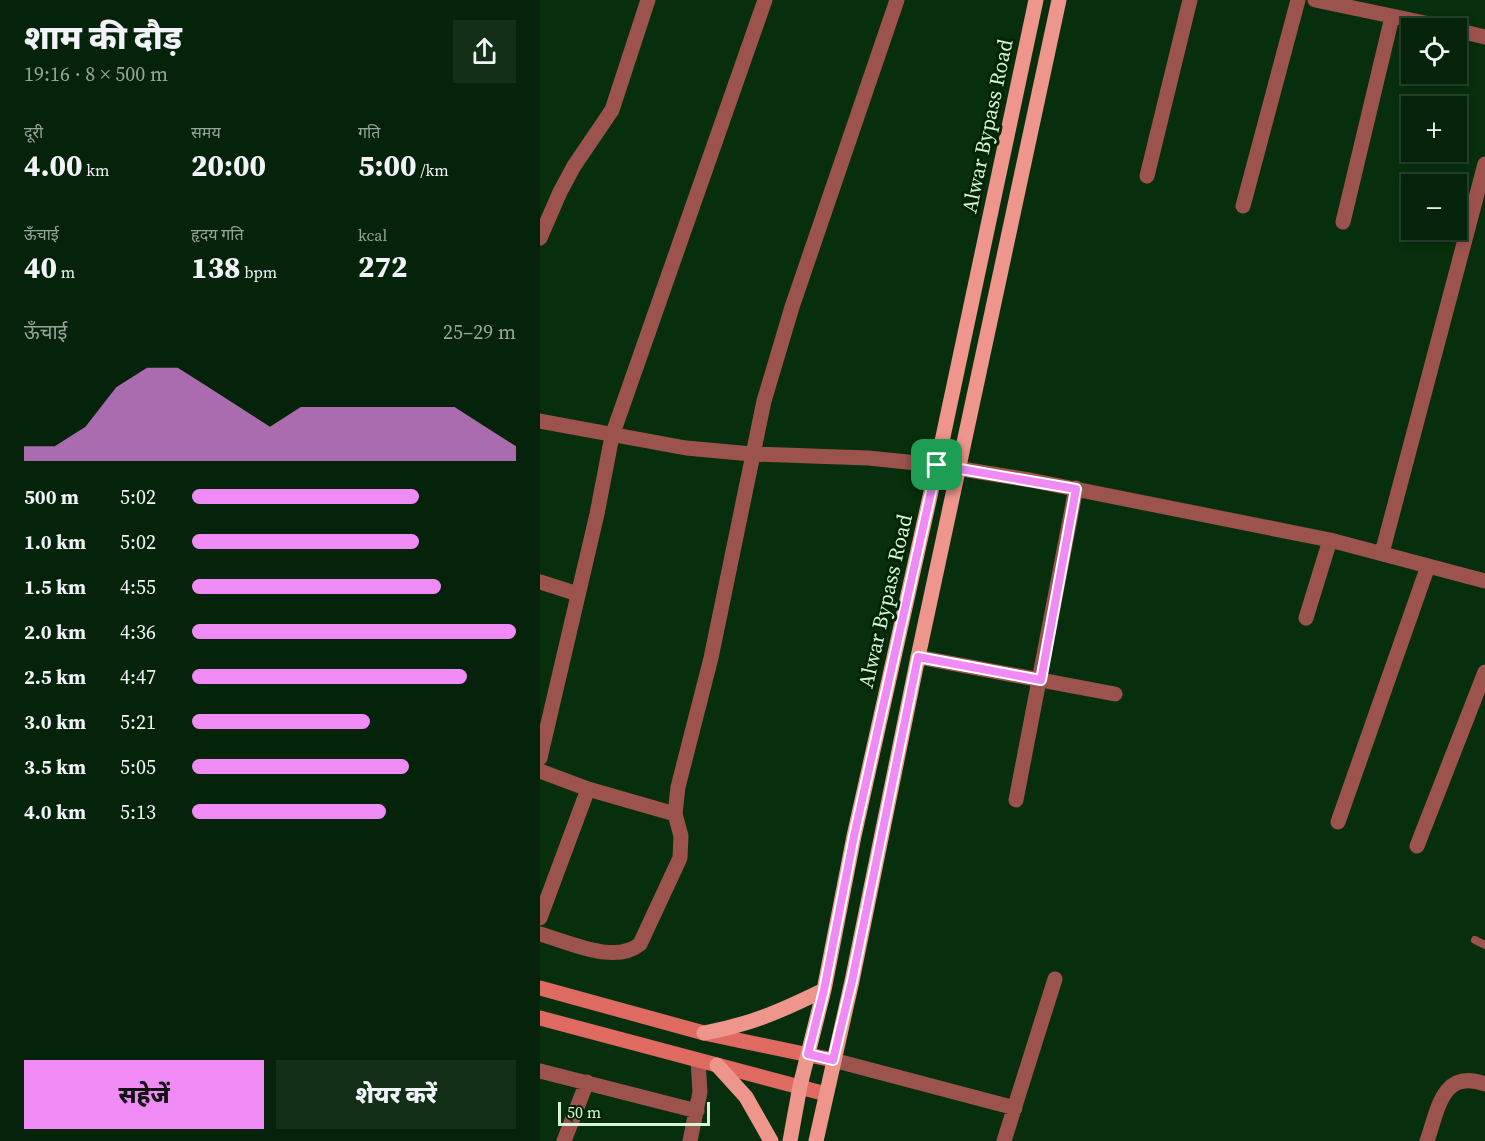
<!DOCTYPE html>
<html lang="hi">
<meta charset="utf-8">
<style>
body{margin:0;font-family:"Source Serif 4","Noto Sans Devanagari",serif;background:#132f18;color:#f1f3f6;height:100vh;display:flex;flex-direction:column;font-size:22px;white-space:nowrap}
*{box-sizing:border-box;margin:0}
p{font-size:20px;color:#97a49c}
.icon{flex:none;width:33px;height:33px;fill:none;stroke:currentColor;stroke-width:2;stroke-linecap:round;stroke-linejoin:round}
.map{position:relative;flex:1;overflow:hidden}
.panel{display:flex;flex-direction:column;background:#05230a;width:540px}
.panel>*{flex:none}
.tools{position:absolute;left:861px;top:18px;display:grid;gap:12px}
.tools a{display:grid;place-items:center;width:66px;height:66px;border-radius:0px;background:#05230a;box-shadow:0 3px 9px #0003,0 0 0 2px #26402b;font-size:30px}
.scale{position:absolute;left:18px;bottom:15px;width:152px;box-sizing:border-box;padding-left:6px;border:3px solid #d7f3d8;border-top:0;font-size:16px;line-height:21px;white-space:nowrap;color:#d7f3d8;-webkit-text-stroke:4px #002504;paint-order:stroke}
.pin{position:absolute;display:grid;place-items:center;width:51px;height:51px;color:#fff;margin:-26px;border-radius:12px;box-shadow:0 3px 9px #0006}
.round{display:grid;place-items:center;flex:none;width:63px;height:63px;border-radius:0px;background:#132f18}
.headline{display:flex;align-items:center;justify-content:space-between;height:102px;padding:0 24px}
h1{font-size:33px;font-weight:800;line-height:45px}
.stats{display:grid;grid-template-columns:repeat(3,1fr);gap:9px;height:102px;padding:6px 24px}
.stats div{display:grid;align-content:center}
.stats b{font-size:30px;font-weight:800}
.stats small{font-size:16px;font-weight:400}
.stats p{font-size:16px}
.chart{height:168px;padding:12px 24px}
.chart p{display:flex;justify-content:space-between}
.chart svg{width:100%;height:108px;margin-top:6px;fill:#f08bf5;opacity:.7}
.cta{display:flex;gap:12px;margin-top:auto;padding:12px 24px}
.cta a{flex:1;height:69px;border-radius:0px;background:#f08bf5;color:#111;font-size:24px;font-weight:800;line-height:69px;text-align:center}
.cta a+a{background:#132f18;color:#f1f3f6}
ul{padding:0 24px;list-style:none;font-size:20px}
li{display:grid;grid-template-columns:96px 72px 1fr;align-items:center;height:45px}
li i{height:15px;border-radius:8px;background:#f08bf5}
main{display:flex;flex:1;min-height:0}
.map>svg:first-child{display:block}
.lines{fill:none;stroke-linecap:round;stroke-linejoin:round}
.lane{stroke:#9c534e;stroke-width:8}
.street{stroke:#9c534e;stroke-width:15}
.secondary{stroke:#de6a62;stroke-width:15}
.primary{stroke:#ee958c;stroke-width:15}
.route-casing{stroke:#fff;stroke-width:12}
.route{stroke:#f08bf5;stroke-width:8}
.labels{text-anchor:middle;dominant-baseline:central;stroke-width:6;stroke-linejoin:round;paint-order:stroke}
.street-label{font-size:21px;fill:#d7f3d8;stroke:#002504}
</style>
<main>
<section class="panel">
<div class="headline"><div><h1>शाम की दौड़</h1><p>19:16 · 8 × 500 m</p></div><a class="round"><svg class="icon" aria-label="share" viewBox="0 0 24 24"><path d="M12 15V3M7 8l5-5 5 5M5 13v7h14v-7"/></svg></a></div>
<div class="stats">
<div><p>दूरी</p><b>4.00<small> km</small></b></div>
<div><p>समय</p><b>20:00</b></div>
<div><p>गति</p><b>5:00<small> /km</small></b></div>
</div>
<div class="stats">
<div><p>ऊँचाई</p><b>40<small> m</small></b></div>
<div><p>हृदय गति</p><b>138<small> bpm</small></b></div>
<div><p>kcal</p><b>272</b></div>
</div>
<div class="chart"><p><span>ऊँचाई</span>25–29 m</p>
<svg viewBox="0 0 160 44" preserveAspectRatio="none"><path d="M0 44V38L10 38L20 30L30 14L40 6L50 6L60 14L70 22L80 30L90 22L100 22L110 22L120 22L130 22L140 22L150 30L160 38V44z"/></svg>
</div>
<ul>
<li><b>500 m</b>5:02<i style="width:70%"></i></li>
<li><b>1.0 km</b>5:02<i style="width:70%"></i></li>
<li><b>1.5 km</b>4:55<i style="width:77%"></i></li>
<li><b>2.0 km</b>4:36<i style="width:100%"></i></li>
<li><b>2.5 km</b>4:47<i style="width:85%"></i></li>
<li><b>3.0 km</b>5:21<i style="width:55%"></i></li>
<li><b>3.5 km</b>5:05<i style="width:67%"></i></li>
<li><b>4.0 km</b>5:13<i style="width:60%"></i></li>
</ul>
<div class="cta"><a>सहेजें</a><a>शेयर करें</a></div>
</section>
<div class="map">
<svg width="945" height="1141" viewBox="0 0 945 1141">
<rect width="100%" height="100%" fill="#072f0d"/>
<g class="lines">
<path class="lane" d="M935 940 945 945"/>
<path class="street" d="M775 0 909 28
M916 30 945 37
M607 176 650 0
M703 206 758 0
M803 222 852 17
M0 238 20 192 34 166 72 110 108 0
M0 421 146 448 212 454 328 458 397 465 490 480 790 540 945 581
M842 553 945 164
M0 582 38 594
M766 618 790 540
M378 657 575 694
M0 758 57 514 72 436 225 0
M0 771 48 789 135 814
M476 800 536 488
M798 822 888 566
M877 846 945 672
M0 918 48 789
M0 934C29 942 75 965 100 944L140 858 141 836 135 814 138 787 171 658 224 401 252 307 357 0
M293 1060 475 1108
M0 1071 157 1111
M24 1141 47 1082
M150 1141 160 1092 158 1061
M464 1141 515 979
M887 1141C898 1110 902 1068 945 1084"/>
<path class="secondary" d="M0 988 164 1033 293 1060
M0 1018 286 1094"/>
<path class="primary" d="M164 1033C212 1024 241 1011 284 990
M177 1065 206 1097 231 1141
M250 1141 260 1086 284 990 314 836 397 465 496 0
M276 1141 312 981 378 657 519 0"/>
</g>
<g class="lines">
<g class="route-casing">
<path id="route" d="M397 465 536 489 501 680 378 657 312 981 293 1060 268 1054 284 990 314 836Z"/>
</g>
<use href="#route" class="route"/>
</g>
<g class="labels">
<g class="street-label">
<text transform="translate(447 126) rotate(-78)">Alwar Bypass Road</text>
<text transform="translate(345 601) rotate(-77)">Alwar Bypass Road</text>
</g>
</g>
</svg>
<div class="tools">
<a><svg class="icon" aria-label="locate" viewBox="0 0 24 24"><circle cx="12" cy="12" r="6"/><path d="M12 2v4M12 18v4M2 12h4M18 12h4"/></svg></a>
<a>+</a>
<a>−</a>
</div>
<div class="scale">50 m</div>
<div class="pin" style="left:397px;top:465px;background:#1e9e55"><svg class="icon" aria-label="arrive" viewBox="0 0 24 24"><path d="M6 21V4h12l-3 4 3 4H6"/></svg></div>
</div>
</main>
